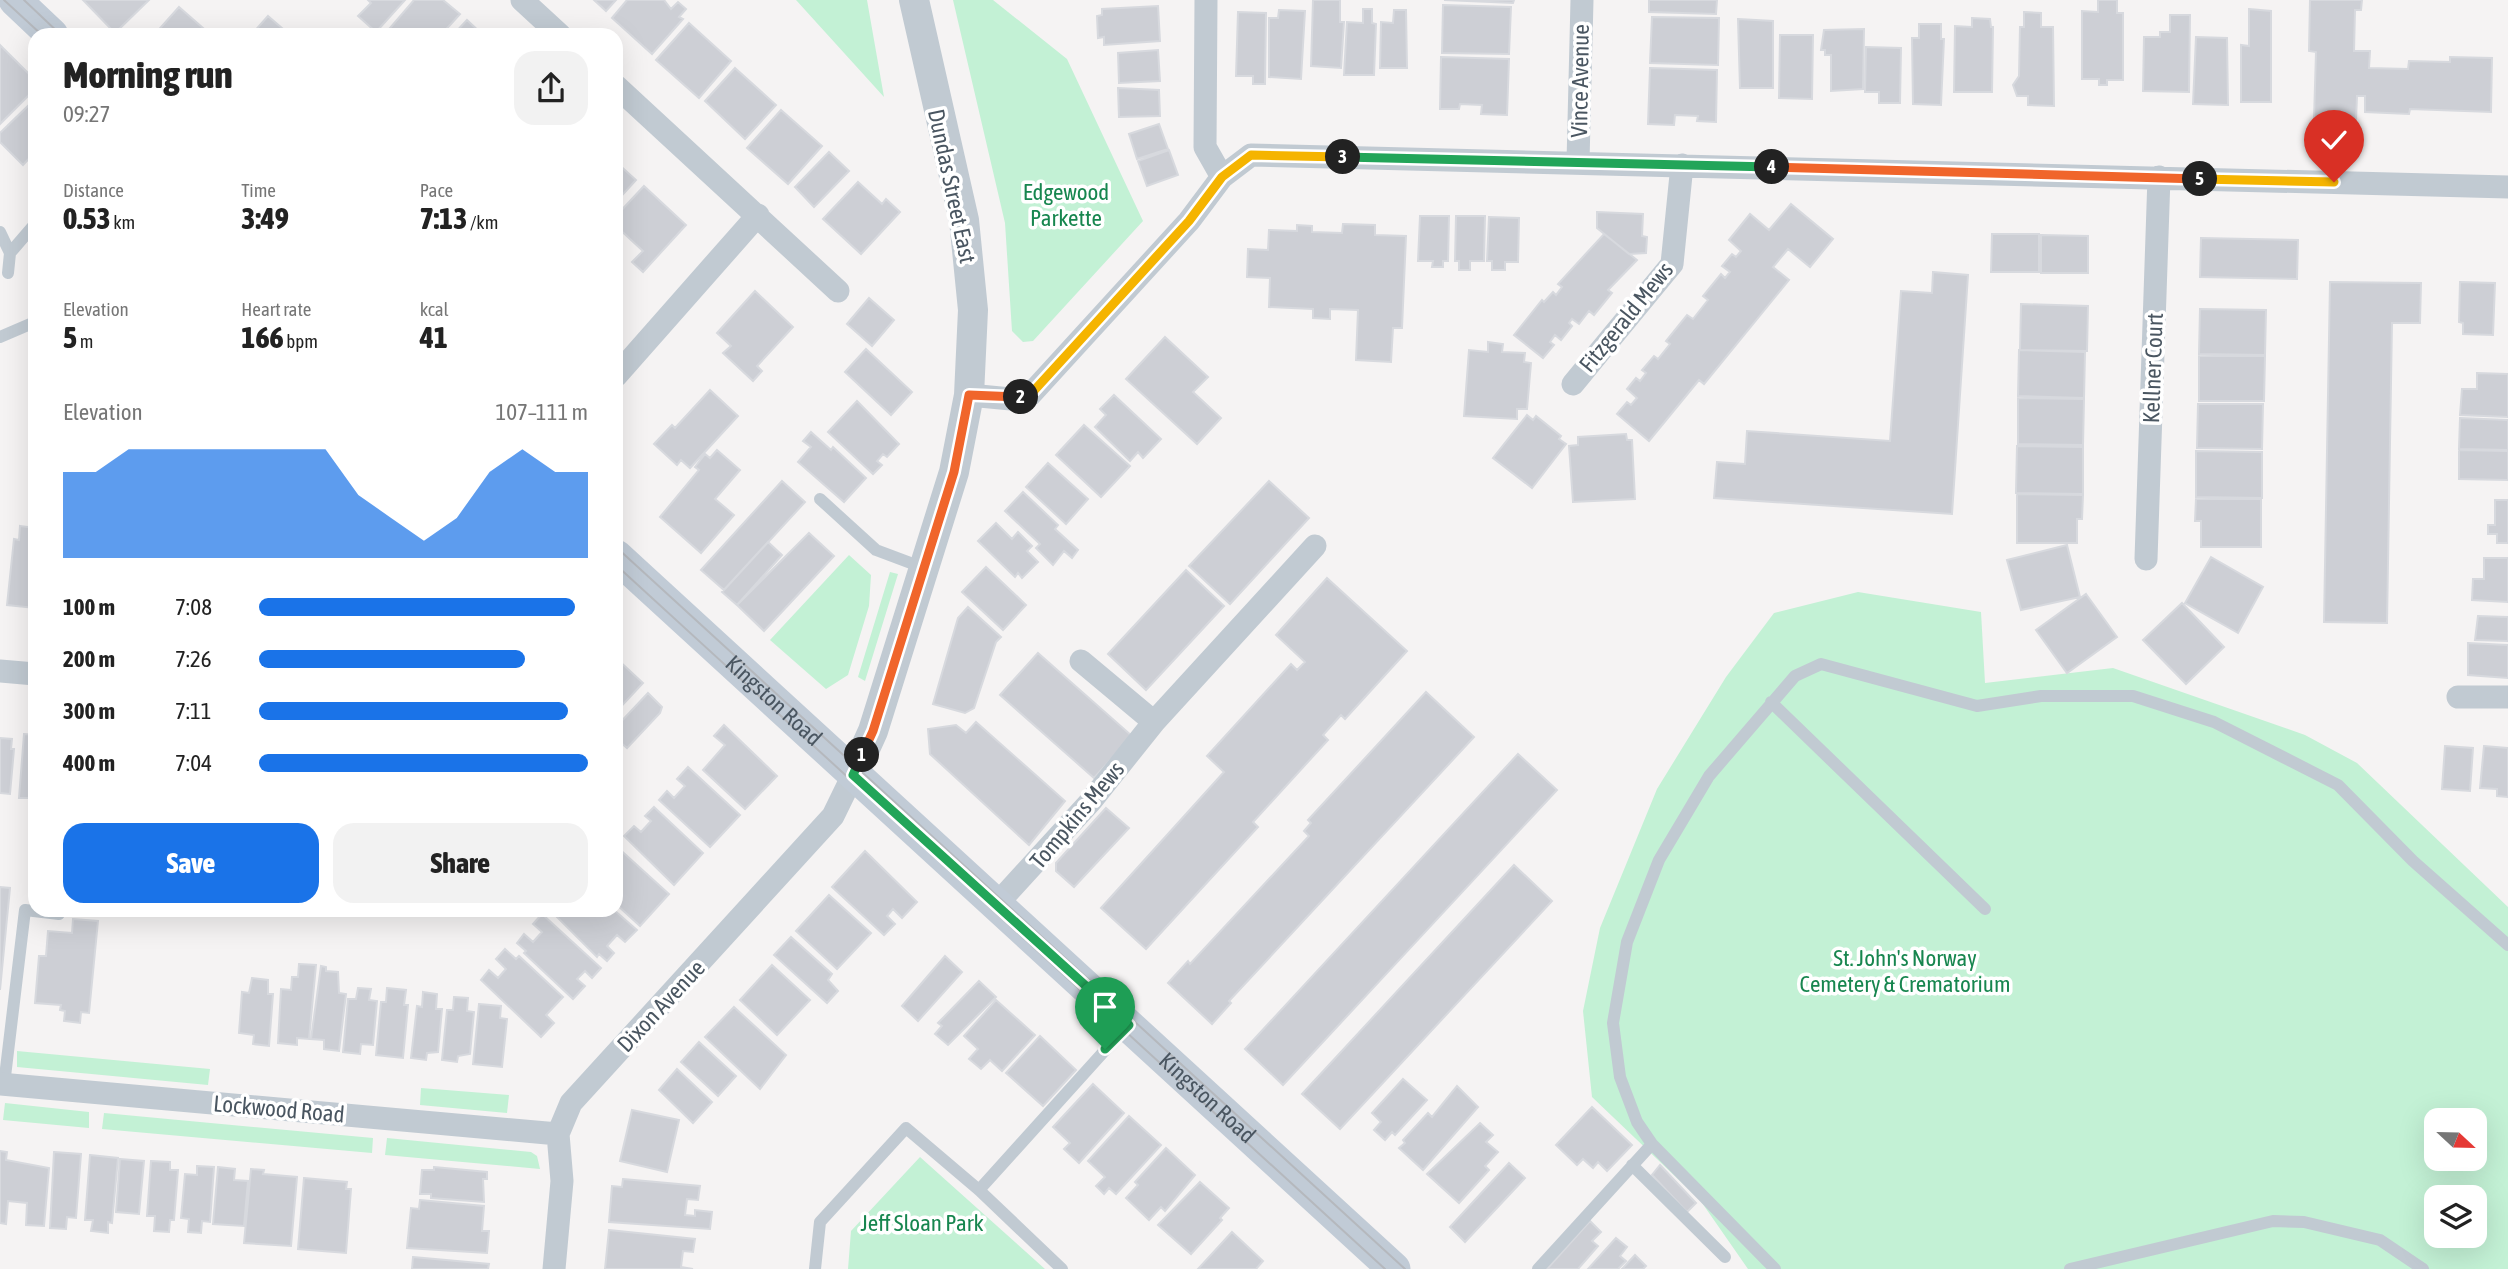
<!DOCTYPE html>
<meta charset="utf-8">
<style>
body{margin:0;font-family:"Asap Condensed",sans-serif;background:#f2f2f2;color:#222;height:100vh;display:flex;flex-direction:column;font-size:26px;white-space:nowrap}
*{box-sizing:border-box;margin:0}
p{font-size:23px;color:#767676}
.icon{flex:none;width:38px;height:38px;fill:none;stroke:currentColor;stroke-width:2;stroke-linecap:round;stroke-linejoin:round}
.map{position:relative;flex:1;overflow:hidden}
.sheet{position:absolute;left:28px;top:28px;width:595px;height:889px;display:flex;flex-direction:column;background:#fff;border-radius:21px;box-shadow:0 7px 28px #0002}
.sheet>*{flex:none}
.needle{width:46px;rotate:112deg}
.buttons{position:absolute;left:2424px;top:1108px;display:grid;gap:14px}
.buttons a{display:grid;place-items:center;width:63px;height:63px;border-radius:14px;background:#fff;box-shadow:0 7px 28px #0002;font-size:35px}
.pin{position:absolute;display:grid;place-items:center;width:60px;height:60px;color:#fff;margin:-72px -30px;border-radius:50% 50% 50% 0;rotate:-45deg;box-shadow:0 0 7px #0007}
.pin .icon{rotate:45deg}
.km{position:absolute;width:35px;height:35px;margin:-18px;border-radius:50%;background:#222;color:#fff;font-size:19px;line-height:35px;text-align:center}
.round{display:grid;place-items:center;flex:none;width:74px;height:74px;border-radius:21px;background:#f2f2f2}
.head{display:flex;align-items:center;justify-content:space-between;height:119px;padding:0 35px}
h1{font-size:38px;font-weight:800;line-height:52px}
.metrics{display:grid;grid-template-columns:repeat(3,1fr);gap:10px;height:119px;padding:7px 35px}
.metrics div{display:grid;align-content:center}
.metrics b{font-size:30px;font-weight:800}
.metrics small{font-size:19px;font-weight:400}
.metrics p{font-size:19px}
.chart{height:196px;padding:14px 35px}
.chart p{display:flex;justify-content:space-between}
.chart svg{width:100%;height:126px;margin-top:7px;fill:#1a73e8;opacity:.7}
.cta{display:flex;gap:14px;margin-top:auto;padding:14px 35px}
.cta a{flex:1;height:80px;border-radius:21px;background:#1a73e8;color:#fff;font-size:28px;font-weight:800;line-height:80px;text-align:center}
.cta a+a{background:#f2f2f2;color:#222}
ul{padding:0 35px;list-style:none;font-size:23px}
li{display:grid;grid-template-columns:112px 84px 1fr;align-items:center;height:52px}
li i{height:18px;border-radius:9px;background:#1a73e8}
.map>svg:first-child{display:block}
.green{fill:#c3f1d5;fill-rule:evenodd}
.building{fill:#cdcfd5;stroke:#d7d9de;stroke-width:2}
.lines{fill:none;stroke-linecap:round;stroke-linejoin:round}
.service{stroke:#c1cad2;stroke-width:12}
.minor{stroke:#c1cad2;stroke-width:23}
.tertiary{stroke:#c1cad2;stroke-width:30}
.secondary{stroke:#c1cbd6;stroke-width:33}
.tram{stroke:#b5b8bd;stroke-width:2}
.split-1-casing{stroke:#fff;stroke-width:14}
.split-2-casing{stroke:#fff;stroke-width:14}
.split-3-casing{stroke:#fff;stroke-width:14}
.split-4-casing{stroke:#fff;stroke-width:14}
.split-5-casing{stroke:#fff;stroke-width:14}
.split-6-casing{stroke:#fff;stroke-width:14}
.split-1{stroke:#22a559;stroke-width:9}
.split-2{stroke:#f0652b;stroke-width:9}
.split-3{stroke:#f5b400;stroke-width:9}
.split-4{stroke:#22a559;stroke-width:9}
.split-5{stroke:#f0652b;stroke-width:9}
.split-6{stroke:#f5b400;stroke-width:9}
.labels{text-anchor:middle;dominant-baseline:central;stroke-width:7;stroke-linejoin:round;paint-order:stroke}
.street-label{font-size:23px;fill:#4a5661;stroke:#fff}
.park-label{font-size:23px;fill:#17864f;stroke:#fff}
</style>
<div class="map">
<svg width="2508" height="1269" viewBox="0 0 2508 1269">
<rect width="100%" height="100%" fill="#f5f3f3"/>
<path class="green" d="M796 0H867L884 97Z
M953 0H993L1067 59 1143 221 1033 341 1023 342 1012 331 1005 223Z
M849 555 871 575 869 606 848 675 826 689 770 640Z
M890 572 898 574 865 681 858 677Z
M1858 592 1981 612 1985 683 2113 668 2305 735 2357 763 2508 907V1269H1748L1700 1200 1592 1097 1583 1011 1600 928 1657 789 1726 677 1774 613ZM2436 1120H2474V1158H2436ZM2436 1197H2474V1236H2436Z
M17 1051 210 1069 208 1085 17 1067Z
M421 1088 509 1095 507 1113 420 1105Z
M5 1103 89 1112V1128L3 1120Z
M104 1113 373 1138 372 1153 102 1129Z
M387 1138 531 1152 537 1156 540 1169 385 1155Z
M920 1157 1045 1269H848L851 1231Z"/>
<path class="building" d="M83 0H149L115 33Z
M368 0H405L376 32 358 16 371 3Z
M414 0H443L460 14 441 35H384Z
M594 0H616L606 11Z
M627 0H664L671 9 678 2 686 9 679 17 683 19 652 54 612 18Z
M1313 0H1340V22H1344L1341 68 1311 66Z
M1444 0H1514L1513 3Z
M1649 0H1717L1716 14 1649 12Z
M2098 0H2117V13H2123V80H2107V85H2099V79H2082V11L2098 12Z
M2310 0H2362L2361 10H2355L2354 51H2370L2369 68 2408 69 2409 61 2450 62V57L2492 58 2491 112 2410 109 2409 114 2365 112V96H2357L2356 121 2314 119 2316 52 2309 51Z
M1443 5 1511 7 1509 54 1442 53Z
M1158 6 1160 41 1104 45V37L1098 38 1097 16 1102 15V9Z
M179 7 211 35H154Z
M1363 9H1372V23L1376 24 1374 75H1344L1347 22 1363 23Z
M2249 9 2271 11V102H2241V45L2249 46Z
M1279 10 1305 11 1301 79 1269 77V18H1278Z
M1394 10H1406L1407 68H1380L1381 22 1393 23Z
M1238 12 1266 13 1265 84H1253V76H1236Z
M2024 12 2041 13V27H2053L2054 106 2028 105V96H2017L2013 85 2019 76 2020 27H2024Z
M2170 15H2190L2189 92 2143 91 2144 37H2160V32H2170Z
M268 16 290 35H251Z
M1652 17 1719 18 1718 65 1650 63Z
M1972 18 1990 19 1991 27H1993L1992 92H1954L1955 26 1972 27Z
M1738 19 1773 21V88H1740Z
M467 20 483 35H453Z
M689 23 731 61 699 98 656 60Z
M1919 24H1941V39H1944L1941 105 1913 104 1912 38H1919Z
M1864 29 1863 89 1831 91V55H1825V50H1821L1824 30Z
M1780 35H1813L1812 99 1779 98Z
M2196 37 2227 38 2228 105 2193 104Z
M0 45 35 80V89L0 124Z
M1866 47 1901 48 1900 103H1879V92H1865Z
M1158 50 1160 81 1119 83 1118 53Z
M1441 57 1509 59 1507 115 1481 114 1482 105 1460 104 1459 109H1440Z
M735 68 776 105 745 139 705 101Z
M1650 68 1717 70 1716 122 1697 121 1698 116 1675 115 1674 125 1648 124Z
M1118 88 1159 90 1160 116 1119 117Z
M32 102 35 105V152L23 165 0 142V133Z
M781 110 822 146 788 184 747 148Z
M1159 124 1168 149 1137 159 1129 134Z
M1169 150 1178 175 1147 186 1138 161Z
M829 152 849 171 814 207 795 187Z
M616 162 636 180 616 202Z
M858 182 882 204 886 199 900 212 861 254 823 219Z
M644 186 686 225 643 272 632 262 643 251 616 226V216Z
M1791 204 1833 239 1810 267 1788 249 1773 267 1789 280 1704 384 1699 380 1649 441 1617 414 1627 402 1631 405 1637 398 1627 389 1636 378 1640 381 1646 373 1642 370 1654 356 1658 359 1670 344 1666 341 1687 315 1693 319 1708 300 1703 296 1721 274 1725 278 1730 272 1722 266 1732 254 1736 257 1741 251 1729 240 1750 214 1769 230Z
M1597 212 1643 214 1642 236 1647 237 1646 253 1629 254 1597 228Z
M1420 216H1449L1448 261H1443V267H1432L1433 261H1418Z
M1456 216H1485L1484 261H1470V270H1459V261H1455Z
M1489 217 1519 218 1518 262H1505V270H1492V261H1487Z
M1343 224 1375 225V235L1406 236 1402 328H1393L1391 362 1356 360 1358 310 1330 309V319L1313 318V309L1269 307 1270 278 1247 277 1248 249 1268 250 1269 230 1297 231V225L1312 226V232L1342 233Z
M1604 234 1637 260 1608 290 1612 293 1594 315 1589 311 1579 324 1572 319 1569 323 1572 326 1561 340 1555 335 1550 342 1554 345 1543 358 1514 335 1542 300 1544 302 1553 292 1556 295 1562 287 1558 284Z
M1992 234H2039V272H1991Z
M2041 235 2088 236V273H2041Z
M2201 238 2298 240 2297 279 2200 277Z
M1933 272 1968 275 1952 514 1714 498 1717 462 1745 464 1747 431 1890 441 1901 291 1932 293Z
M2330 282 2421 283 2420 323H2392L2387 623 2324 622Z
M2460 282 2495 283 2493 335 2463 334V323L2459 322Z
M755 291 793 327 757 366 762 371 753 381 723 353 731 346 717 333Z
M869 298 894 320 872 346 847 324Z
M2021 304 2088 306 2087 351 2020 350Z
M2200 309 2266 310 2265 355 2199 354Z
M1165 337 1208 377 1193 392 1221 418 1197 444 1126 379Z
M1488 342 1503 344 1502 352 1525 353 1524 362 1531 363 1527 409H1517V419L1464 416 1469 350 1488 352Z
M866 349 912 392 891 415 845 372Z
M2019 350 2085 352 2084 398 2018 396Z
M2199 356H2265L2264 401H2199Z
M2477 373 2508 374V417L2460 415 2462 389H2477Z
M710 390 738 416 690 468 681 460 677 465 654 444 672 425 675 428Z
M1114 395 1161 439 1143 458 1138 452 1130 461 1095 427 1106 415 1100 409Z
M2018 398 2084 399 2083 445 2018 444Z
M857 401 899 444 887 457 883 454 877 461 882 465 873 474 828 432Z
M2198 404H2263L2262 449 2197 448Z
M1527 415 1533 420 1536 416 1561 436 1559 439 1566 444 1532 488 1493 458Z
M2460 418 2508 420V450L2459 449Z
M1084 425 1130 466 1101 497 1056 455Z
M811 432 831 450 833 447 866 478 844 502 798 462 811 447 803 441Z
M1626 434 1627 440H1632L1635 499 1573 502 1569 446 1578 445V437Z
M2017 446 2083 447V494L2016 493Z
M717 450 740 470 715 499 734 515 701 553 660 517 699 470 695 467 705 454 710 458Z
M2459 450 2508 451V480L2459 479Z
M2196 451 2262 452V498L2196 497Z
M1048 463 1088 499 1066 524 1026 487Z
M782 481 805 502 724 590 701 570Z
M1269 481 1309 518 1230 604 1189 566Z
M1023 492 1058 525 1055 529 1078 550 1072 558 1064 551 1053 565 1036 548 1040 544 1005 511Z
M2017 494 2083 495 2082 519H2077V543H2017Z
M2196 499H2261V547H2201V521H2195Z
M2495 500H2508V543H2497V534H2488V525H2495Z
M996 523 1012 539 1018 532 1032 546 1027 551 1038 562 1022 578 1018 573 1015 577 978 541Z
M20 526 35 528V608L7 605 14 539 19 540Z
M809 533 834 556 764 631 737 605Z
M768 542 782 555 737 605 722 592Z
M2067 545 2080 597 2021 610 2007 560Z
M2211 557 2263 587 2238 633 2185 603Z
M2484 558H2508V602L2472 600 2473 579H2484Z
M986 567 1026 605 1003 630 962 592Z
M1186 570 1224 606 1146 690 1108 654Z
M1327 578 1407 651 1345 719 1341 715 1323 735 1328 740 1253 822 1258 827 1146 949 1101 908 1224 772 1207 756 1291 664 1297 670 1305 662 1276 635Z
M2086 594 2117 637 2067 673 2036 630Z
M2182 603 2224 647 2186 684 2143 640Z
M968 607 1001 637 996 642 974 708 965 713 933 704 958 618Z
M2478 616 2508 617V641L2475 640Z
M2468 643 2508 645V678L2468 675Z
M1038 653 1132 736 1094 778 1000 695Z
M616 658 643 683 616 712Z
M1426 692 1474 737 1229 1001 1231 1003 1212 1024 1168 983 1188 961 1190 964 1309 836 1304 831 1311 823 1308 820Z
M648 693 662 707 660 713 627 748 619 741 616 744V727Z
M976 722 1065 801 1029 845 930 754 928 729 956 725 966 733Z
M724 725 777 776 745 809 703 770 725 745 714 736Z
M24 734 35 735V808L30 807 31 798H19Z
M0 738 12 739 11 749H14L10 794 0 793Z
M2445 746 2473 748 2470 791 2442 789Z
M2484 746 2508 748V797L2497 796V789L2480 788Z
M1518 754 1557 790 1283 1085 1245 1049Z
M688 767 740 815 710 847 659 800 667 791 674 798 685 786 677 779Z
M654 807 703 853 674 885 624 836 634 826 641 832 651 821 645 816Z
M1106 808 1129 828 1074 887 1056 871V863Z
M616 846 669 894 640 926 616 904Z
M865 851 917 902 902 918 893 909 887 916 895 924 884 935 832 887Z
M1514 865 1552 901 1340 1129 1302 1094Z
M0 887 10 888 0 990Z
M829 895 871 933 837 969 796 931Z
M550 910H614L637 930 625 942 617 935 607 946 614 953 607 961 599 954 597 957Z
M542 914 601 968 592 978 585 971 577 979 585 986 573 999 524 953 526 951 517 943 524 934 533 942 542 932 533 924Z
M73 919 98 921 89 1013 81 1012 80 1023 64 1021 65 1011 60 1010 61 1005 35 1003 39 956H46L48 931 72 933Z
M791 937 832 974 828 980 838 991 827 1003 774 955Z
M505 949 516 959 519 956 563 997 546 1015 554 1023 541 1037 481 980 489 970 498 978 506 969 496 959Z
M945 956 962 972 918 1021 902 1006Z
M299 964 316 965 309 1039 297 1038V1045L278 1043 281 989 291 990 292 977H298Z
M772 965 810 1000 777 1035 740 1000Z
M321 966 326 967V971L338 972 339 993 346 994 339 1051 324 1049V1040L311 1039Z
M252 978 268 980V994H273L269 1046 253 1044 254 1035 239 1033 242 992 249 993Z
M979 981 996 997 948 1045 935 1034 942 1026 938 1023Z
M358 988 371 989 369 1000 377 1001 373 1045 361 1044 360 1054 343 1052 348 999H356Z
M387 988 406 990 404 1005H408L403 1058 376 1055 381 1002H386Z
M423 992 437 994 436 1009H442L438 1052 427 1053 426 1060 411 1058 417 1006 422 1007Z
M454 997 468 998 467 1011 474 1012 470 1054 458 1056 457 1062 442 1060 447 1010H453Z
M996 1000 1035 1035 1002 1071 990 1060 981 1069 969 1059 978 1049 964 1036Z
M479 1004 501 1006 500 1018 507 1019 502 1067 473 1064Z
M734 1007 786 1055 760 1089 705 1037Z
M1040 1036 1076 1070 1043 1106 1006 1073Z
M699 1042 736 1076 718 1096 681 1062Z
M677 1069 712 1102 693 1123 659 1090Z
M1403 1079 1427 1100 1395 1135 1392 1132 1385 1140 1374 1130 1381 1122 1372 1113Z
M1093 1084 1124 1113 1079 1163 1064 1149 1070 1143 1053 1127Z
M1457 1086 1478 1107 1423 1170 1399 1148 1405 1143 1403 1140 1428 1113 1432 1117Z
M1592 1107 1632 1145 1607 1171 1598 1162 1593 1168 1583 1159 1577 1165 1556 1145Z
M632 1110 679 1120 667 1172 620 1161Z
M1129 1116 1161 1145 1116 1194 1109 1188 1104 1194 1096 1186 1105 1177 1088 1161Z
M1480 1123 1493 1135 1486 1142 1498 1152 1485 1166 1489 1170 1459 1203 1427 1174Z
M1166 1148 1195 1175 1165 1211 1161 1207 1149 1220 1126 1198 1138 1185 1135 1182Z
M0 1151 7 1152 6 1160 49 1168 44 1226 26 1225 27 1203 8 1201 6 1224 0 1223Z
M54 1152 81 1154 76 1218 67 1217 66 1229 50 1228Z
M90 1155 118 1158 112 1223 108 1222V1233L91 1231 93 1220H85Z
M120 1159 144 1161 139 1214 116 1212Z
M151 1161 170 1162V1170H178L174 1220H170L169 1232 154 1231 155 1216H147Z
M1509 1163 1525 1178 1465 1242 1450 1227Z
M1660 1165 1696 1203 1687 1212 1652 1175Z
M197 1166 214 1167 210 1222 202 1221 201 1233 188 1232 189 1219 181 1218 185 1174 197 1175Z
M218 1167 235 1169 234 1180 248 1181 244 1226 213 1224Z
M434 1167 487 1172V1179H483L484 1202 431 1198V1194H420L422 1170H434Z
M251 1169 264 1170 263 1174 297 1177 291 1246 244 1243Z
M304 1178 347 1182 346 1189H351L346 1253 298 1249Z
M623 1179 700 1186 698 1200 687 1199 685 1215 695 1216V1210L712 1212 710 1229 609 1222 612 1186 622 1187Z
M1200 1182 1229 1208 1220 1218 1222 1220 1191 1254 1158 1225Z
M420 1200 484 1206 482 1231H489L487 1253 407 1248 411 1208 419 1209Z
M1590 1221 1601 1232 1592 1241 1598 1246 1578 1269H1547Z
M609 1230 695 1239 693 1252 683 1251 681 1267 693 1269H605Z
M1232 1232 1263 1261 1256 1269H1198Z
M1616 1238 1627 1247 1620 1256 1626 1261 1618 1269H1588Z
M1635 1255 1646 1266 1643 1269H1622Z
M413 1257 489 1264 488 1269H412Z"/>
<g class="lines">
<path class="service" d="M0 232 10 253 8 273
M10 253 35 224
M0 337 35 322
M820 499 876 550 924 568
M1771 702 1985 909
M4 1085 25 910 59 914
M1632 1165 1725 1257
M979 1190 1126 1027
M815 1269 820 1222 906 1128 979 1190 1062 1269
M1538 1269 1652 1144
M1775 1269 1652 1144 1637 1122 1620 1077 1613 1023 1627 942 1659 860 1709 776 1795 676 1821 664 1977 706 2041 696H2133L2214 722 2338 785 2413 861 2508 945
M2070 1269 2273 1221 2304 1222 2380 1240 2423 1269"/>
<path class="minor" d="M522 0 560 35
M1206 0 1205 147 1222 177
M616 86 838 291
M1578 162 1582 0
M616 376 758 215
M1573 384 1672 264 1682 165
M969 395 1011 399 1030 395 1189 221 1222 177 1251 155 2508 187
M2146 559 2159 177
M1081 661 1154 722
M0 671 35 674
M2458 697H2508
M996 905 1091 801 1154 722 1315 546
M0 1084 558 1134
M554 1269 562 1181 558 1134 571 1103 833 816 853 775"/>
<path class="tertiary" d="M853 775 873 731 954 472 969 395 973 310 964 220 914 0"/>
<g class="secondary">
<path d="M15 0 52 35"/>
<path id="s1" d="M616 556 1394 1269"/>
</g>
<path class="tram" d="M4 0 42 35
M24 0 61 35
M616 547 1405 1269
M616 565 1385 1269"/>
</g>
<g class="lines">
<g class="split-1-casing">
<path id="split-1" d="M862 755 853 775 1129 1025 1105 1049"/>
</g>
<g class="split-2-casing">
<path id="split-2" d="M862 755 873 731 954 472 969 395 1021 397"/>
</g>
<g class="split-3-casing">
<path id="split-3" d="M1021 397 1030 395 1189 221 1222 177 1251 155 1343 157"/>
</g>
<g class="split-4-casing">
<path id="split-4" d="M1343 157 1772 167"/>
</g>
<g class="split-5-casing">
<path id="split-5" d="M1772 167 2200 179"/>
</g>
<g class="split-6-casing">
<path id="split-6" d="M2200 179 2334 182"/>
</g>
<use href="#split-1" class="split-1"/>
<use href="#split-2" class="split-2"/>
<use href="#split-3" class="split-3"/>
<use href="#split-4" class="split-4"/>
<use href="#split-5" class="split-5"/>
<use href="#split-6" class="split-6"/>
</g>
<g class="labels">
<g class="street-label">
<text transform="translate(1580 81) rotate(-89)">Vince Avenue</text>
<text transform="translate(952 186) rotate(78)">Dundas Street East</text>
<text transform="translate(1626 317) rotate(-51)">Fitzgerald Mews</text>
<text transform="translate(2153 368) rotate(-88)">Kellner Court</text>
<text stroke="none"><textPath href="#s1" startOffset="214">Kingston Road</textPath></text>
<text transform="translate(1077 815) rotate(-50)">Tompkins Mews</text>
<text transform="translate(661 1006) rotate(-47)">Dixon Avenue</text>
<text stroke="none"><textPath href="#s1" startOffset="802">Kingston Road</textPath></text>
<text transform="translate(279 1109) rotate(5)">Lockwood Road</text>
</g>
<g class="park-label">
<text x="1066" y="192">Edgewood<tspan x="1066" dy="26">Parkette</tspan></text>
<text x="1905" y="958">St. John's Norway<tspan x="1905" dy="26">Cemetery &amp; Crematorium</tspan></text>
<text x="922" y="1223">Jeff Sloan Park</text>
</g>
</g>
</svg>
<div class="buttons">
<a><svg class="needle" viewBox="-14 -14 28 28"><path d="M0-13l5 13h-10z" fill="#e53935"/><path d="M0 13l5-13h-10z" fill="#767676"/></svg></a>
<a><svg class="icon" aria-label="layers" viewBox="0 0 24 24"><path d="M12 4l9 5-9 5-9-5zM3 14l9 5 9-5"/></svg></a>
</div>
<div class="pin" style="left:1105px;top:1049px;background:#1e9e55"><svg class="icon" aria-label="arrive" viewBox="0 0 24 24"><path d="M6 21V4h12l-3 4 3 4H6"/></svg></div>
<div class="pin" style="left:2334px;top:182px;background:#d93025"><svg class="icon" aria-label="check" viewBox="0 0 24 24"><path d="M5 12l5 5 9-10"/></svg></div>
<b class="km" style="left:862px;top:755px">1</b>
<b class="km" style="left:1021px;top:397px">2</b>
<b class="km" style="left:1343px;top:157px">3</b>
<b class="km" style="left:1772px;top:167px">4</b>
<b class="km" style="left:2200px;top:179px">5</b>
<section class="sheet">
<div class="head"><div><h1>Morning run</h1><p>09:27</p></div><a class="round"><svg class="icon" aria-label="share" viewBox="0 0 24 24"><path d="M12 15V3M7 8l5-5 5 5M5 13v7h14v-7"/></svg></a></div>
<div class="metrics">
<div><p>Distance</p><b>0.53<small> km</small></b></div>
<div><p>Time</p><b>3:49</b></div>
<div><p>Pace</p><b>7:13<small> /km</small></b></div>
</div>
<div class="metrics">
<div><p>Elevation</p><b>5<small> m</small></b></div>
<div><p>Heart rate</p><b>166<small> bpm</small></b></div>
<div><p>kcal</p><b>41</b></div>
</div>
<div class="chart"><p><span>Elevation</span>107–111 m</p>
<svg viewBox="0 0 160 44" preserveAspectRatio="none"><path d="M0 44V14L10 14L20 6L30 6L40 6L50 6L60 6L70 6L80 6L90 22L100 30L110 38L120 30L130 14L140 6L150 14L160 14V44z"/></svg>
</div>
<ul>
<li><b>100 m</b>7:08<i style="width:96%"></i></li>
<li><b>200 m</b>7:26<i style="width:81%"></i></li>
<li><b>300 m</b>7:11<i style="width:94%"></i></li>
<li><b>400 m</b>7:04<i style="width:100%"></i></li>
</ul>
<div class="cta"><a>Save</a><a>Share</a></div>
</section>
</div>
